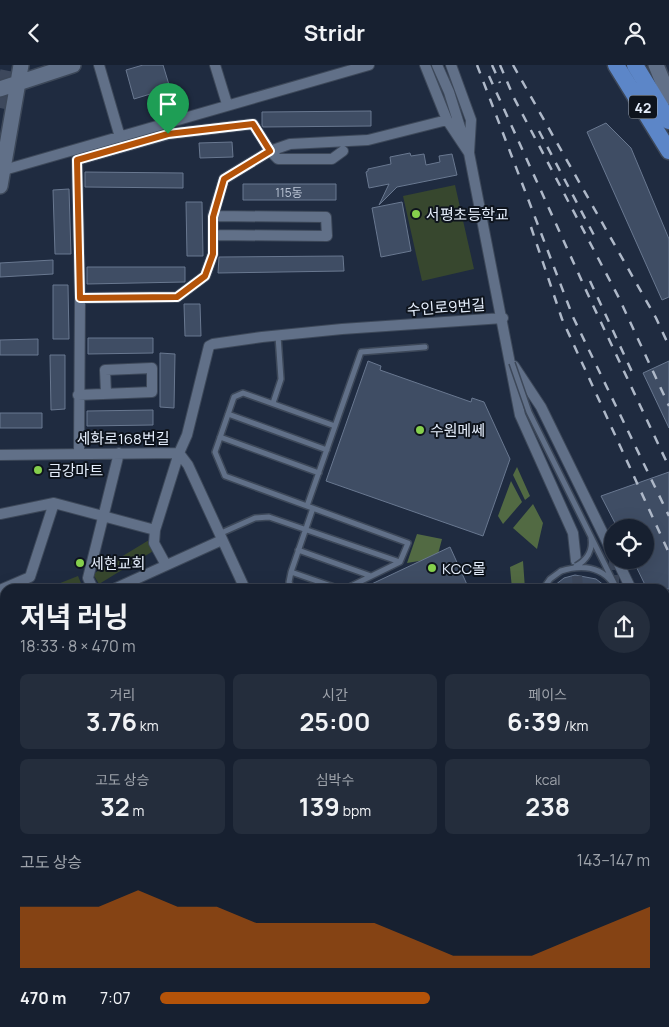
<!DOCTYPE html>
<html lang="ko">
<meta charset="utf-8">
<style>
body{margin:0;font-family:Manrope,"Noto Sans KR",sans-serif;background:#242d3c;color:#f1f3f6;height:100vh;display:flex;flex-direction:column;font-size:19px;white-space:nowrap}
*{box-sizing:border-box;margin:0}
p{font-size:16px;color:#9ea3ab}
.icon{flex:none;width:28px;height:28px;fill:none;stroke:currentColor;stroke-width:2;stroke-linecap:round;stroke-linejoin:round}
.map{position:relative;flex:1;overflow:hidden}
.details{position:absolute;left:0px;top:519px;width:670px;height:444px;display:flex;flex-direction:column;background:#172030;border-radius:15px 15px 0 0;box-shadow:0 5px 20px #0002,0 0 0 1px #363e4c}
.details>*{flex:none}
.fabs{position:absolute;left:604px;top:454px;display:grid;gap:10px}
.fabs a{display:grid;place-items:center;width:50px;height:50px;border-radius:50%;background:#172030;box-shadow:0 5px 20px #0002,0 0 0 1px #363e4c;font-size:25px}
.pin{position:absolute;display:grid;place-items:center;width:42px;height:42px;color:#fff;margin:-51px -21px;border-radius:50% 50% 50% 0;rotate:-45deg;box-shadow:0 0 5px #0007}
.pin .icon{rotate:45deg}
.round{display:grid;place-items:center;flex:none;width:52px;height:52px;border-radius:26px;background:#242d3c}
.head{display:flex;align-items:center;justify-content:space-between;height:85px;padding:0 20px}
h1{font-size:28px;font-weight:700;line-height:38px}
.figures{display:grid;grid-template-columns:repeat(3,1fr);gap:8px;height:85px;padding:5px 20px}
.figures div{display:grid;align-content:center;border-radius:8px;background:#242d3c;text-align:center}
.figures b{font-size:25px;font-weight:700}
.figures small{font-size:14px;font-weight:400}
.figures p{font-size:14px}
.chart{height:140px;padding:10px 20px}
.chart p{display:flex;justify-content:space-between}
.chart svg{width:100%;height:90px;margin-top:5px;fill:#b45309;opacity:.7}
ul{padding:0 20px;list-style:none;font-size:16px}
li{display:grid;grid-template-columns:80px 60px 1fr;align-items:center;height:38px}
li i{height:12px;border-radius:6px;background:#b45309}
header{display:flex;justify-content:space-between;align-items:center;height:65px;padding:0 20px;background:#172030;font-size:22px;font-weight:700}
.map>svg:first-child{display:block}
.green{fill:#37472e}
.forest{fill:#526a43}
.building{fill:#3f4d64;stroke:#697890}
.lines{fill:none;stroke-linecap:round;stroke-linejoin:round}
.street-tunnel{stroke:#3d485c;stroke-width:10;stroke-dasharray:10 5;stroke-linecap:butt}
.secondary-tunnel{stroke:#3d485c;stroke-width:15;stroke-dasharray:15 8;stroke-linecap:butt}
.lane-casing{stroke:#3d4859;stroke-width:8}
.street-casing{stroke:#3d4859;stroke-width:12}
.secondary-casing{stroke:#3d4859;stroke-width:18}
.primary-casing{stroke:#3d4859;stroke-width:19}
.lane{stroke:#617088;stroke-width:5}
.street{stroke:#617088;stroke-width:10}
.secondary{stroke:#617088;stroke-width:15}
.primary{stroke:#5c86c8;stroke-width:16}
.rail{stroke:#aeb8c8;stroke-width:2.5;stroke-dasharray:9 9;stroke-linecap:butt}
.lane-bridge-casing{stroke:#3d4859;stroke-width:8;stroke-linecap:butt}
.lane-bridge{stroke:#617088;stroke-width:5}
.route-casing{stroke:#fff;stroke-width:10}
.route{stroke:#b45309;stroke-width:6}
.poi-dot{fill:#85cf4c;stroke:#0e141d;stroke-width:2}
.labels{text-anchor:middle;dominant-baseline:central;stroke-width:4;stroke-linejoin:round;paint-order:stroke}
.number-label{font-size:12px;fill:#bcc6d6}
.shield{fill:#0e141d;stroke:#a4adb9;stroke-width:1}
.shield-label{font-size:14px;font-weight:bold;fill:#e5eefc}
.poi-label{font-size:15px;fill:#e5eefc;stroke:#0e141d;text-anchor:start}
.street-label{font-size:15px;fill:#e5eefc;stroke:#0e141d}
</style>
<header><svg class="icon" aria-label="back" viewBox="0 0 24 24"><path d="M15 5l-7 7 7 7"/></svg>Stridr<svg class="icon" aria-label="person" viewBox="0 0 24 24"><circle cx="12" cy="8" r="4"/><path d="M4 21q1-7 8-7t8 7"/></svg></header>
<div class="map">
<svg width="669" height="962" viewBox="0 0 669 962">
<rect width="100%" height="100%" fill="#1f2b40"/>
<path class="green" d="M455 120 474 204 422 216 403 131Z
M149 475 155 485 99 519 93 509Z
M78 511 83 523 45 524Z"/>
<path class="forest" d="M517 402 530 431 525 435 513 410Z
M511 416 522 437 503 459 498 451Z
M533 439 543 458 537 484 513 463Z
M417 469 442 474 437 493 407 498Z
M523 496 525 524H512L510 502Z
M669 703V758L665 760V706Z"/>
<path class="building" d="M143 0H163L170 23 134 34 126 5Z
M371 46V61L263 62 262 60V47Z
M606 58 631 83 669 174V232L662 235 587 67Z
M232 77 233 92 200 93 199 78Z
M410 88 411 91 424 89 426 100 440 97 439 91 452 89 457 110 397 122 379 140 389 119 369 123 366 107 368 106V104L391 99 390 92Z
M85 107 183 108V123L85 122Z
M243 119H336V135H243Z
M69 124 71 189H55L53 125Z
M186 137H202L203 191H187Z
M402 137 411 186 381 192 372 143Z
M343 191 344 206 218 208 219 192Z
M53 195V209L0 212V198Z
M87 202H185V217L87 219Z
M53 220H68L69 274H53Z
M184 239H200L201 271H185Z
M88 273H153V288L88 289Z
M38 274V290H0V275Z
M160 288 175 289 174 343 160 342Z
M50 290H65V344L51 345Z
M368 296 381 301 380 305 471 337 472 333 484 337 510 394 483 471 326 416Z
M669 296V363L643 308Z
M153 345V360L87 361V346Z
M0 348H42V363H0Z
M669 407V524H647L633 495H645V462H617L601 431Z
M450 482 469 524H361Z
M575 510 596 514 609 524H550L564 513Z"/>
<g class="lines">
<path class="street-tunnel" d="M614 495V524
M576 496 578 524"/>
<path class="secondary-tunnel" d="M0 43 9 0"/>
<g class="lane-casing">
<path id="lane" d="M273 338 281 314 278 271
M228 349 327 385
M335 361 243 328 234 332 215 387 225 411 408 478 400 497 345 524
M220 372 319 408
M307 441 361 287 425 282
M219 469 255 453 269 452 400 497
M298 485 371 511
M291 507 340 524
M292 524 289 517 291 507 313 443
M543 524 550 514 561 506
M665 620 669 628
M665 634 669 637
M665 775 669 773
M0 956 5 954
M331 958 334 961 344 958
M444 958 446 962
M453 958 455 962
M268 962 279 958"/>
</g>
<g class="street-casing">
<path id="street" d="M99 0 120 72
M215 0 227 39
M425 0 447 55 469 88
M437 0 449 27 464 75
M451 0 471 55 469 88 520 350 573 468 576 496
M4 105 369 0
M213 170 327 171 326 152 213 151
M80 233 177 232 205 211 213 189V151L224 114 270 86 290 79 368 75 447 55
M514 301 541 342 612 487
M78 330 152 327V303L105 305 106 328
M79 388 80 233 77 95 169 69 253 59 270 86 278 94H332L343 86
M179 388 188 400 245 524
M0 390 179 388 187 370 209 281 213 279 262 272 342 264 503 253
M0 449 54 438 155 465
M617 495 631 524
M166 500 154 478 155 465 179 388
M93 524 88 513 119 388
M114 524 222 475
M0 525 30 512 54 438
M665 593 669 601
M665 652 669 660
M0 731 5 729
M206 958 208 962
M20 962 21 958"/>
</g>
<g class="secondary-casing">
<path id="secondary" d="M656 0 669 32
M0 24 73 0
M0 121 21 0
M0 534 5 547
M0 582 5 592
M0 601 5 608
M0 844 5 842
M665 924 669 922
M665 937 669 935
M157 958 159 962
M179 958 181 962
M591 962 600 958
M617 962 626 958
M638 962 647 958"/>
</g>
<g class="primary-casing">
<path id="primary" d="M616 0 669 86
M635 0 669 56"/>
</g>
<use href="#lane" class="lane"/>
<use href="#street" class="street"/>
<use href="#secondary" class="secondary"/>
<use href="#primary" class="primary"/>
<path class="rail" d="M477 0 573 252 669 451
M492 0 500 18
M500 0 514 33 619 233 669 341
M513 0 656 253 669 281
M489 11 590 234 669 402
M539 66 596 174
M531 162 562 254 669 488
M590 216 633 309"/>
<g class="lane-bridge-casing">
<path id="lane-bridge" d="M512 298 529 347 617 524
M576 501C587 495 593 485 591 473
M561 506C580 500 599 501 612 517"/>
</g>
<use href="#lane-bridge" class="lane-bridge"/>
</g>
<g class="lines">
<g class="route-casing">
<path id="route" d="M253 59 270 86 224 114 213 152V189L205 211 177 232 80 233 77 95 168 69Z"/>
</g>
<use href="#route" class="route"/>
</g>
<g class="poi-dot">
<circle cx="416" cy="149" r="5"/>
<circle cx="420" cy="365" r="5"/>
<circle cx="38" cy="405" r="5"/>
<circle cx="80" cy="498" r="5"/>
<circle cx="432" cy="503" r="5"/>
</g>
<g class="labels">
<g class="number-label">
<text x="289" y="127">115동</text>
</g>
<rect class="shield" x="629" y="30.5" width="28" height="23" rx="4"/>
<g class="shield-label">
<text x="643" y="42">42</text>
</g>
<g class="poi-label">
<text x="426" y="149">서평초등학교</text>
<text x="430" y="365">수원메쎄</text>
<text x="48" y="405">금강마트</text>
<text x="90" y="498">세현교회</text>
<text x="442" y="503">KCC몰</text>
</g>
<g class="street-label">
<text transform="translate(446 242) rotate(-4)">수인로9번길</text>
<text x="123" y="373">세화로168번길</text>
</g>
</g>
</svg>
<div class="fabs">
<a><svg class="icon" aria-label="locate" viewBox="0 0 24 24"><circle cx="12" cy="12" r="6"/><path d="M12 2v4M12 18v4M2 12h4M18 12h4"/></svg></a>
</div>
<div class="pin" style="left:168px;top:69px;background:#1e9e55"><svg class="icon" aria-label="arrive" viewBox="0 0 24 24"><path d="M6 21V4h12l-3 4 3 4H6"/></svg></div>
<section class="details">
<div class="head"><div><h1>저녁 러닝</h1><p>18:33 · 8 × 470 m</p></div><a class="round"><svg class="icon" aria-label="share" viewBox="0 0 24 24"><path d="M12 15V3M7 8l5-5 5 5M5 13v7h14v-7"/></svg></a></div>
<div class="figures">
<div><p>거리</p><b>3.76<small> km</small></b></div>
<div><p>시간</p><b>25:00</b></div>
<div><p>페이스</p><b>6:39<small> /km</small></b></div>
</div>
<div class="figures">
<div><p>고도 상승</p><b>32<small> m</small></b></div>
<div><p>심박수</p><b>139<small> bpm</small></b></div>
<div><p>kcal</p><b>238</b></div>
</div>
<div class="chart"><p><span>고도 상승</span>143–147 m</p>
<svg viewBox="0 0 160 44" preserveAspectRatio="none"><path d="M0 44V14L10 14L20 14L30 6L40 14L50 14L60 22L70 22L80 22L90 22L100 30L110 38L120 38L130 38L140 30L150 22L160 14V44z"/></svg>
</div>
<ul>
<li><b>470 m</b>7:07<i style="width:55%"></i></li>
</ul>
</section>
</div>
